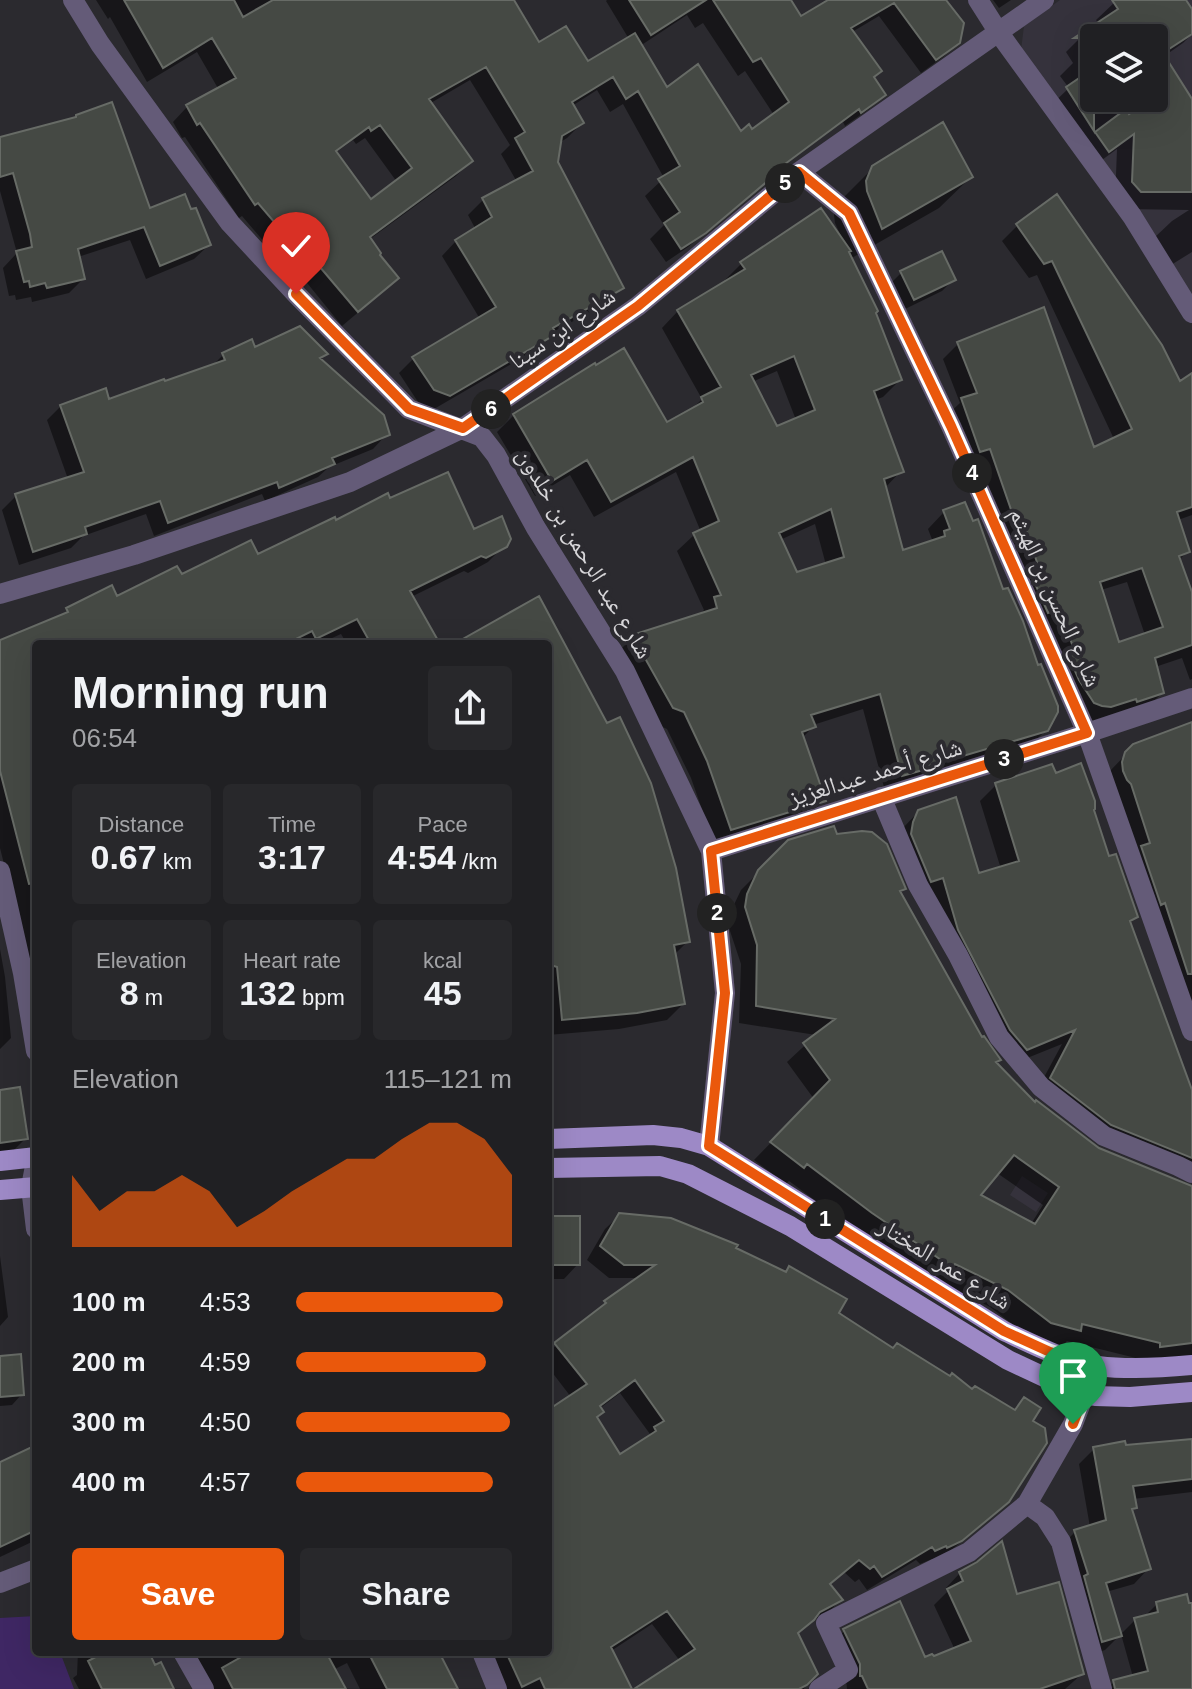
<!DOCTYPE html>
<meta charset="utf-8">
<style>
body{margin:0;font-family:Arial,"Noto Naskh Arabic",sans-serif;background:#28282b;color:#f1f3f6;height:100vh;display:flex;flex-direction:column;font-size:30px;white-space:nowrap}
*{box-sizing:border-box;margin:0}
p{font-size:26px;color:#a2a3a6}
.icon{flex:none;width:44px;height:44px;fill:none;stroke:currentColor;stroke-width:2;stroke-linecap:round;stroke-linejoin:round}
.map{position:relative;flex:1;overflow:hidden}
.drawer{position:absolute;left:32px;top:640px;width:520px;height:1016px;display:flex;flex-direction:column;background:#202023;border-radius:8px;box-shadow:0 8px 32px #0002,0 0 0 2px #3d3e41}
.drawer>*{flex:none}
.fabs{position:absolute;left:1080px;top:24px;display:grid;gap:16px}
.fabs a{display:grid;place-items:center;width:88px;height:88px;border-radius:8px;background:#202023;box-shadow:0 8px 32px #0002,0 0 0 2px #3d3e41;font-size:40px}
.pin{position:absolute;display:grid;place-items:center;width:68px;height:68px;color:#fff;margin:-82px -34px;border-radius:50% 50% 50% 0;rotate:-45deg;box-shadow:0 0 8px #0007}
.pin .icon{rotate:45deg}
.km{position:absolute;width:40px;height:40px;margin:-20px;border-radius:50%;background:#222;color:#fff;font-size:22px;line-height:40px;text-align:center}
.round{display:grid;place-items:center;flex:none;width:84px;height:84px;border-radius:8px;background:#28282b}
.overview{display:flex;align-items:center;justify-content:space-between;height:136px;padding:0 40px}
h1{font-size:44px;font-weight:700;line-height:60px}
.stats{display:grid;grid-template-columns:repeat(3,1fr);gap:12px;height:136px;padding:8px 40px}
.stats div{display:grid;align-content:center;border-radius:8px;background:#28282b;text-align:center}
.stats b{font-size:34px;font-weight:700}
.stats small{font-size:22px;font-weight:400}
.stats p{font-size:22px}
.chart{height:224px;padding:16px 40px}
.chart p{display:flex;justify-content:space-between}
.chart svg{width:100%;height:144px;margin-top:8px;fill:#ea580c;opacity:.7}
.primary-button{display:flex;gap:16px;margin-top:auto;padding:16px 40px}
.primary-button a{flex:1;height:92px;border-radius:8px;background:#ea580c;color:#fff;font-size:32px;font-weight:700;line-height:92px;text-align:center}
.primary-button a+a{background:#28282b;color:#f1f3f6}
ul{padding:0 40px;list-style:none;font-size:26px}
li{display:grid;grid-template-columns:128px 96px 1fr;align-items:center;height:60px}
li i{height:20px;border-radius:10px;background:#ea580c}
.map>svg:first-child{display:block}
.built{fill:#35323c;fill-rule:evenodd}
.green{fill:#3f2764}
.shadow{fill:#0007;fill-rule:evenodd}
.building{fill:#454944;stroke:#676b66;stroke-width:2;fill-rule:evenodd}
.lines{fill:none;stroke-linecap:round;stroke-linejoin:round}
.minor{stroke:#645b78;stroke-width:20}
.major{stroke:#9d89c6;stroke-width:20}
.route-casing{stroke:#fff;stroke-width:16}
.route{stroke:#ea580c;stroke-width:10}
.labels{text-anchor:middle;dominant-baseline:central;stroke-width:8;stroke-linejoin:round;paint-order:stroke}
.street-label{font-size:24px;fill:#d6d5d8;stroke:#2b2a2f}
</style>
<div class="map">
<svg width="1192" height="1689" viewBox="0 0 1192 1689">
<rect width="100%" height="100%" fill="#2b2a2f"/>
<path class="built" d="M1060 0H1192V308L1021 50 1024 26ZM1094 38H1154V98H1094Z
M1022 1176 1048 1193 1036 1212 1010 1195Z"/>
<path class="green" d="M36 1616V1652H60L74 1689H0V1618Z"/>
<path class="shadow" d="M96 0H513L539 45 587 64 629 39 606 1 607 0H788L800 19 821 7 827 0H944L958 42 943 57 921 73 879 16 852 32 872 78 884 95 869 109 845 126 843 122 777 171 688 247 666 262 650 239 664 225 645 196 664 178 623 104 610 112 597 90 572 106 582 123 567 138 559 143 556 162 621 288 607 303 553 332 539 348 434 409 420 405 399 373 413 359 480 319 442 256 456 241 475 228 468 215 483 200 517 182 501 154 510 145 470 80 429 104 471 161 456 176 370 239 381 293 342 326 299 273 294 277 242 216 239 218 185 137 182 138 173 122 187 107 219 90 197 52 147 82 110 17 108 19ZM687 15 695 28 703 23 738 76 745 71 774 115 752 132 740 133 666 90 640 46ZM365 138 397 182 370 201 335 153 353 140 356 144Z
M993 0H1011L999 8Z
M1117 0H1184L1192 12V34L1183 43 1163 57 1192 103V252L1171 265 1154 238 1172 221 1189 210 1123 209 1115 200 1117 149 1091 168 1049 107 1069 88 1060 76 1073 63 1066 52 1084 34 1099 24 1096 20ZM1094 38H1154V98H1094Z
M0 139 149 211 209 245 194 259 146 279 130 240 78 257 83 279 69 293 32 302 31 297 16 300 15 295 9 296 3 268 17 253 0 191Z
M874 167 971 177 939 208 850 259 874 313 900 380 883 397 875 400 901 471 884 489 902 553 933 542 928 529 944 512 1046 730 1029 747 885 791 863 709 813 725V727L802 738 823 801 807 817 715 846 691 778 667 729 656 724 617 653 633 637 697 617 704 610 677 551 694 535 701 532 676 472 594 517 570 475 535 496 497 432 514 415 667 425 689 412 702 399 662 328 678 311 726 282 725 280 741 264 841 236 835 223 834 215 841 200ZM777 371 796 420 776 429 752 382ZM815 524 826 565 796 575 780 540Z
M1057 197 1179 384 1192 375V515L1178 520 1188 551 1179 560 1192 598V679L1190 680 1182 658 1155 667 1162 693 1147 708 1094 722 1086 721 947 415 960 403 943 359 958 344 1092 449 1114 439 1037 275 1029 278 1002 241 1017 226ZM1127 582 1145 635 1118 645 1101 590Z
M902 272 953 280 942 291 903 310 891 283Z
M254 349 326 354 319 361 387 434 373 449 329 467 318 477 265 501 262 494 154 536 146 514 83 536 71 548 19 565 2 510 16 496 68 479 47 420 61 406 108 401 211 367 223 355Z
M389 501 473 531 505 545 488 562 468 573 464 571 411 597 438 644H347L341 634 319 644H36V992L0 848V642L59 618 68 610 117 598 181 577 257 556Z
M538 599 687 942 674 955 683 1004 667 1020 619 1029 548 1035V644H453Z
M1192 725V1041L1109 772 1134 746Z
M1055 775 1093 808 1108 859 1136 916 1129 924 1192 1096V1163L1179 1176 1035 1094 1062 1044 1010 1065 903 828 919 811 977 876 1001 869 980 801 996 785Z
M835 836 903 888 899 893 981 1040 999 1060 995 1063 1034 1105 1095 1148 1192 1195V1358L1144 1360 1067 1341 1061 1347 1033 1340 990 1307 937 1281 855 1230 789 1181 786 1184 754 1160 814 1099 787 1062 816 1035 739 1023 741 964 728 925 730 913 741 890 789 842ZM997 1173 1043 1205 1031 1224 978 1196Z
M0 949 5 977 11 1038 0 1049Z
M0 1092 26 1138 8 1156 0 1157Z
M620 1215 733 1249 893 1351 1013 1411 1024 1400 1030 1421 1008 1500 993 1516 945 1555 933 1561 932 1559 920 1564 916 1560 867 1590 859 1579 855 1582 844 1572 828 1585 840 1600 827 1614 807 1623 796 1634 806 1684 804 1689H638L680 1661 652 1624 611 1651 629 1689H503L487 1652H548V1412L571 1397 548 1367V1352L590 1318 605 1303 640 1278H609L587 1260 605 1229ZM620 1393 650 1434 641 1443 620 1457 595 1418 599 1409Z
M548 1218 578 1264 564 1279H551L548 1285Z
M0 1256 8 1317 0 1326Z
M0 1358 22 1394 12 1405 0 1406Z
M1192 1441V1492L1133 1499 1135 1508 1131 1511 1149 1568 1134 1584 1106 1592 1120 1635 1105 1650 1087 1656 1060 1547 1075 1532 1090 1527 1079 1464 1094 1449Z
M36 1447V1540L0 1557V1464Z
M960 1573 1016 1596 1082 1674 1065 1689H847L846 1679 830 1645 844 1631 924 1659H933L955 1650 934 1605 947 1592 946 1588Z
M1192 1603V1689H1107L1114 1682 1133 1677 1121 1634 1135 1620 1143 1618 1157 1604Z
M78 1652H147L155 1667 169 1680 175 1689H79L73 1678 77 1675Z
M192 1652H437L455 1689H360L347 1663 333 1670 343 1689H206Z"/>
<path class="building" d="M124 0H234L243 17 273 0H514L539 42 566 26 588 61 635 33 667 87 698 64 741 131 749 124 752 129 789 102 761 58 753 62 713 0H791L801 16 828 0H946L964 23 960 43 936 60 894 3 851 28 882 71 874 77 886 95 861 113 859 109 781 167 782 169 706 233 681 249 664 223 680 212 658 179 680 166 638 91 626 99 613 77 572 102 584 123 562 136 558 162 624 288 553 328 556 334 450 396 434 390 412 357 496 307 455 240 492 217 482 198 533 171 515 138 525 132 486 67 429 99 473 161 370 237 381 253 380 255 399 278 358 312 314 260 310 264 258 203 255 205 200 123 197 125 186 105 236 78 212 38 163 68ZM380 125 412 168 371 199 336 151 369 127 371 131Z
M629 0H706L651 35Z
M1112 0H1186L1192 9V34L1163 53 1192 99V192H1141L1132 182 1134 134 1109 152 1095 132 1126 109 1129 114 1154 98V38H1074L1118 9Z
M1094 68V131L1066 87Z
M112 102 150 208 185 194 191 209 196 208 211 245 160 266 144 227 78 249 85 279 47 288 45 283 30 287 29 281 24 282 16 251 32 247 30 234 13 173 0 177V137L76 117V115Z
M943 122 973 177 882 229 867 191 866 181 872 166Z
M1057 194 1162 345 1180 381 1192 373V507L1177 512 1190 552 1179 556 1192 592V645L1155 658 1164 693 1137 702 1136 699 1111 707 1102 706 1094 703 1079 680 1068 655 1075 653 1060 609 1048 613 1033 579 1042 577 1023 521 1016 524 990 449 980 452 961 398 977 393 957 342 1044 307 1094 447 1132 429 1052 261 1044 264 1016 224ZM1142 568 1163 627 1119 642 1100 582Z
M821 208 851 251 849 252 878 311 876 313 902 380 874 391 904 472 884 479 903 550 945 536 944 531 950 529 943 510 965 502 973 521 978 519 1003 589 1008 588 1023 621 1038 665 1041 664 1058 706V712L1048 731 929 766 930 768 902 776 880 694 811 715 816 727 802 732 826 801 731 830 707 761 684 712 673 708 632 635 717 608 714 597 721 595 693 533 719 521 693 457 611 502 587 460 552 481 513 414 595 363 596 365 624 348 667 422 703 402 701 397 721 387 677 310 745 269 740 262ZM794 356 815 410 777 426 751 375ZM831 509 844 557 797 572 779 533Z
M942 251 956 280 914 300 900 271Z
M300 326 328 354 320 358 384 415 390 435 332 458 335 464 279 488 277 482 168 523 160 501 85 527 87 534 33 552 15 494 84 472 60 405 106 388 109 399 164 379 165 381 225 360 222 353 252 339 255 347Z
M448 472 474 529 502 516 511 539 507 547 486 558 481 556 410 591 440 644H371L357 619 316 639 312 631 286 644H36V883L29 884 0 771V640L68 612 66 608 112 585 117 596 177 566 182 574 251 540 258 554 335 517 336 520 388 493 390 498Z
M539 596 607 723 620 717 651 783 676 868 690 942 674 945 685 1004 637 1013 562 1020 557 967 548 964V644H454Z
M1192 722V974H1188L1165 903 1161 905 1141 846 1150 843 1131 784 1127 780 1123 771 1122 762 1125 752 1133 744Z
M1081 763 1095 801V809L1094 810 1109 856 1116 854 1138 917 1130 921 1192 1090V1158L1111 1125 1050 1078 1075 1030 1027 1050 1010 1030 958 930 943 878 931 882 911 834 913 822 918 810 956 797 979 873 1019 861 995 783 1052 764 1056 773Z
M834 826 837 834 862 831 872 832 887 844 906 889 900 891 982 1037 984 1036 1001 1060 996 1062 1035 1102 1036 1100 1099 1148 1192 1186V1343L1160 1347V1343L1082 1324 1081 1331 1051 1323 1008 1290 955 1264 953 1268 872 1213 807 1164 804 1168 770 1142 830 1080 803 1043 835 1019 756 1006 757 945 745 907 747 894 758 870 788 840ZM1014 1155 1059 1187 1035 1224 981 1195Z
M20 1087 28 1139 0 1143V1090Z
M619 1213 671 1218 738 1245 736 1248 786 1272 789 1266 847 1299 839 1313 893 1348 897 1343 950 1376 952 1373 972 1389 975 1386 1015 1410 1024 1397 1041 1408 1033 1421 1045 1428 1047 1443 1009 1502 962 1541 947 1548 946 1546 935 1551 932 1547 882 1577 874 1566 870 1569 859 1560 830 1584 843 1600 820 1612 814 1620 798 1633 818 1674 807 1685 799 1689H634L695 1649 667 1611 611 1647 632 1689H545L540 1678 522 1687 506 1652H548V1410L587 1384 554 1343 606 1303 604 1301 655 1265H624L600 1246ZM635 1380 664 1421 654 1427 656 1431 620 1454 597 1417 604 1412 600 1406Z
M548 1216H580V1265H548Z
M21 1354 24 1395 0 1397V1356Z
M1192 1439V1479L1133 1486 1137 1508 1132 1509 1151 1569 1106 1583 1122 1636 1102 1642 1084 1576 1088 1574 1074 1530 1106 1520 1093 1447 1125 1441 1126 1445Z
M36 1445V1530L0 1547V1462Z
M1002 1541 1017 1594 1059 1582 1084 1674 1040 1689H868L862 1676H860V1664L843 1629 900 1601 925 1657 932 1654 934 1656 971 1641 947 1589 963 1581 959 1572 977 1562Z
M1187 1594 1189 1603H1192V1689H1115L1113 1680 1148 1671 1134 1618 1158 1612 1156 1602Z
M105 1652H149L155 1665 161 1662 174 1689H102L88 1661Z
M250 1652H326L346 1689H233L222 1668Z
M368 1652H439L458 1689H387Z"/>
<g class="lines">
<path class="minor" d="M73 0 100 44 230 223 296 294 409 409 482 437 496 455 536 528 625 671 711 851 725 993 709 1146
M978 0 999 33 1132 216 1192 313
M799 172 849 213 951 426 1087 733 1192 1031
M0 594 134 555 350 482 463 428 638 306 799 172 1044 0
M881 797 918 885 958 955 999 1037 1041 1087 1104 1136 1178 1166 1192 1173
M711 851 1087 733 1192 698
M0 871 23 973 36 1051
M36 1161 31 1187 36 1229
M1027 1504 1045 1517 1061 1542 1102 1689
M0 1583 36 1569
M183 1652 204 1689
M482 1652 497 1689
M819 1689 848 1670 826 1623 969 1552 1027 1504 1073 1424 1095 1366"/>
<path class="major" d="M548 1139 653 1135 681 1138 709 1146 1004 1331C1030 1343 1069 1363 1098 1366 1129 1370 1161 1368 1192 1365
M0 1161 36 1157
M548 1168 660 1166 688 1174 790 1226 1008 1360 1055 1382 1084 1394 1095 1396 1130 1397 1192 1392
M0 1190 36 1187"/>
</g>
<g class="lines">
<g class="route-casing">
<path id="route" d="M296 294 409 409 463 428 638 306 799 172 849 213 951 426 1087 733 711 851 725 993 709 1146 1004 1331 1050 1352 1095 1366 1073 1424"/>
</g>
<use href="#route" class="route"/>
</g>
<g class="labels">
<g class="street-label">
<text transform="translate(562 328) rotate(-35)">شارع ابن سينا</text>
<text transform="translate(585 553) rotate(59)">شارع عبد الرحمن بن خلدون</text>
<text transform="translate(1056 597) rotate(66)">شارع الحسن بن الهيثم</text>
<text transform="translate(875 772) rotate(-17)">شارع أحمد عبدالعزيز</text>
<text transform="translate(945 1263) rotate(32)">شارع عمر المختار</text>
</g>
</g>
</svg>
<div class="fabs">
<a><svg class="icon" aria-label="layers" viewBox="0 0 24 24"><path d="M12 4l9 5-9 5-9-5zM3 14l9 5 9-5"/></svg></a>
</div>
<div class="pin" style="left:1073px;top:1424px;background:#1e9e55"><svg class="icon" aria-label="arrive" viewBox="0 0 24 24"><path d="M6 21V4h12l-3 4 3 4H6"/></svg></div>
<div class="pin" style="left:296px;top:294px;background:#d93025"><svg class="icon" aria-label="check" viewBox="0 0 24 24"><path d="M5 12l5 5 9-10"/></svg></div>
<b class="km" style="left:825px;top:1219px">1</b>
<b class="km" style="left:717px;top:913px">2</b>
<b class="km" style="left:1004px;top:759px">3</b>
<b class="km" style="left:972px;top:473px">4</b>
<b class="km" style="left:785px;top:183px">5</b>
<b class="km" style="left:491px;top:409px">6</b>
<section class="drawer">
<div class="overview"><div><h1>Morning run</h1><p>06:54</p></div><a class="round"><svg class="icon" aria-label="share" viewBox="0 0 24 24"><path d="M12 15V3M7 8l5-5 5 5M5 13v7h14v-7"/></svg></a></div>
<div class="stats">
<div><p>Distance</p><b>0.67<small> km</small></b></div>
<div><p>Time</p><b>3:17</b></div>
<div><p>Pace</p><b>4:54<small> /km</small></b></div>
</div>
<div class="stats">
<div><p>Elevation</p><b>8<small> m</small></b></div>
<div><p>Heart rate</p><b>132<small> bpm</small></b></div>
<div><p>kcal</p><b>45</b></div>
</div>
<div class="chart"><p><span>Elevation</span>115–121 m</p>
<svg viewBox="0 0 160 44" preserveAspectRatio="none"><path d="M0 44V22L10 33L20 27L30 27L40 22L50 27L60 38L70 33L80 27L90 22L100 17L110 17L120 11L130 6L140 6L150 11L160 22V44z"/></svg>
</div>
<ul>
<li><b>100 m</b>4:53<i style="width:96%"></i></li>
<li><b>200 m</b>4:59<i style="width:88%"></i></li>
<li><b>300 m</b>4:50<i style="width:99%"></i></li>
<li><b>400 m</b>4:57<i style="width:91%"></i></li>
</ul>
<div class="primary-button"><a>Save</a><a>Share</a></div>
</section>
</div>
